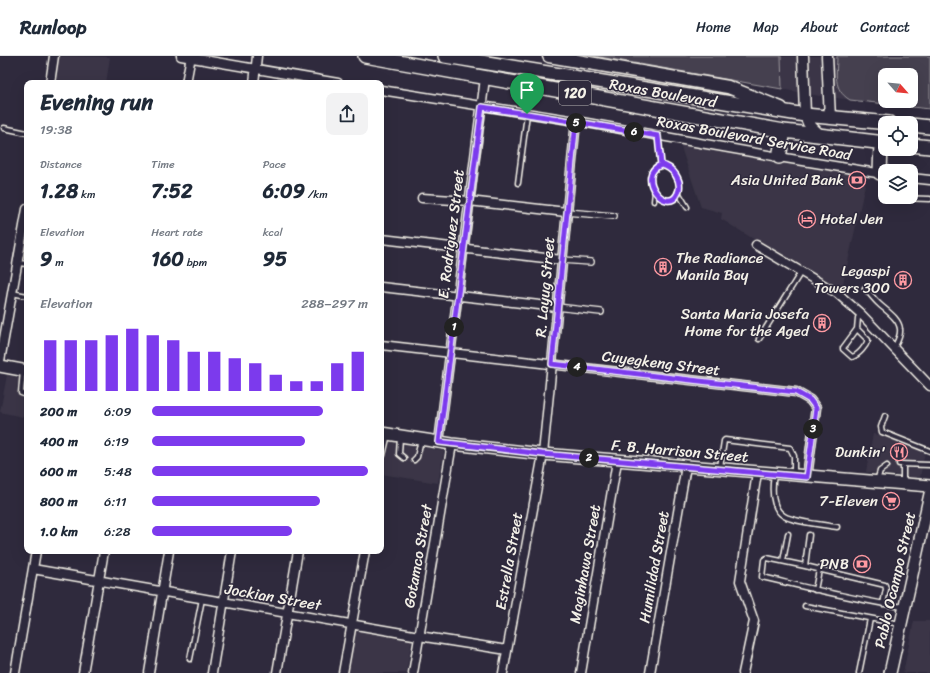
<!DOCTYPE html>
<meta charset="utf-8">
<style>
body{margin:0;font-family:Sriracha,sans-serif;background:#f2f2f3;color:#1f2937;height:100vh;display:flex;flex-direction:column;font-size:15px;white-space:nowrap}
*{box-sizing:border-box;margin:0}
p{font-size:13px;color:#747a83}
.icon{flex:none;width:22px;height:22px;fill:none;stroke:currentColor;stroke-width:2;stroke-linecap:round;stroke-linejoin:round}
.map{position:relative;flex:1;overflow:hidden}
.drawer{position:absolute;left:24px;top:24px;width:360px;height:474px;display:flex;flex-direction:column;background:#fff;border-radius:8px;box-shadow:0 4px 16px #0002}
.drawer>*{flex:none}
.needle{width:26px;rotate:117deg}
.buttons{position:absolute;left:878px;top:12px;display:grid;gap:8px}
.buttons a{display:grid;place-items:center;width:40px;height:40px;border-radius:8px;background:#fff;box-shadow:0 4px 16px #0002;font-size:20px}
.pin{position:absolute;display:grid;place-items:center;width:34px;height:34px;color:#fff;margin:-41px -17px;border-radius:50% 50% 50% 0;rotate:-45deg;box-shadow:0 0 4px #0007}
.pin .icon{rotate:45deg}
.km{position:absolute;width:20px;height:20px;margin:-10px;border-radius:50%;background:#222;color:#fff;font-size:11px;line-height:20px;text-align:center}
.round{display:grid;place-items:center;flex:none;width:42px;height:42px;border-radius:8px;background:#f2f2f3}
.overview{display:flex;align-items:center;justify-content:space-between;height:68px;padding:0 16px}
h1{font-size:22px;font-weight:700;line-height:30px}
.figures{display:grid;grid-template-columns:repeat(3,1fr);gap:6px;height:68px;padding:4px 16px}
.figures div{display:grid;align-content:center}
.figures b{font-size:20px;font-weight:700}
.figures small{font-size:11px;font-weight:400}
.figures p{font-size:11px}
.chart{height:112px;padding:8px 16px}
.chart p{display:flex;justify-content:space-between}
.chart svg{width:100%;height:72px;margin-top:4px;stroke:#7c3aed;stroke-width:6}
ul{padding:0 16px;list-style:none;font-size:13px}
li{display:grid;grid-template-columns:64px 48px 1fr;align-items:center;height:30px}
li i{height:10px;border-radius:5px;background:#7c3aed}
header{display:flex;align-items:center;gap:24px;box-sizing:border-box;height:56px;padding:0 20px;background:#fff;border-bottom:1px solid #e0e1e3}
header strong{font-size:19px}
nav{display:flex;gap:22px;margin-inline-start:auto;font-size:14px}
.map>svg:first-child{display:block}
.built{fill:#3b3647;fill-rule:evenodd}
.green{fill:#454050;stroke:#9c989c;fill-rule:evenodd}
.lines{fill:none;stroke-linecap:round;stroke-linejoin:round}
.service-casing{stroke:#f4f1e8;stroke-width:7}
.pedestrian-casing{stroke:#f4f1e8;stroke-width:8}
.minor-casing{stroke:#f4f1e8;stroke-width:11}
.tertiary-casing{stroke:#f4f1e8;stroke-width:13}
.secondary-casing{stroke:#f4f1e8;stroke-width:14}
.primary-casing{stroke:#f4f1e8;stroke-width:15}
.trunk-casing{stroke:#f4f1e8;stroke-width:16}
.service{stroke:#2f2a3d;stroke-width:4}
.pedestrian{stroke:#2f2a3d;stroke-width:5.5}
.minor{stroke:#2f2a3d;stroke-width:8}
.tertiary{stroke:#2f2a3d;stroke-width:10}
.secondary{stroke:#2f2a3d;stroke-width:11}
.primary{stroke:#2f2a3d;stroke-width:12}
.trunk{stroke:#2f2a3d;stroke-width:13}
.route-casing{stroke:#fff;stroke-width:8}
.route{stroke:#7c3aed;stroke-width:5}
.labels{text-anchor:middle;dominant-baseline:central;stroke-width:3;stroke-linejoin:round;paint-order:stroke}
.shield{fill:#2f2a3d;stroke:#b9b5b5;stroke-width:1}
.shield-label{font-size:14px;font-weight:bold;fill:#f4f1e8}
.street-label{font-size:15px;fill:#f4f1e8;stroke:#2f2a3d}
.poi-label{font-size:15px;fill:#f4f1e8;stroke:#2f2a3d;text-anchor:end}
</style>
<header>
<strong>Runloop</strong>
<nav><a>Home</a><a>Map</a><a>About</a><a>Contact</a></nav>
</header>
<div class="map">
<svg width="930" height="617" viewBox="0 0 930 617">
<rect width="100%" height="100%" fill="#2f2a3d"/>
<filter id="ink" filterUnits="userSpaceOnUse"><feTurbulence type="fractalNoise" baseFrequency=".025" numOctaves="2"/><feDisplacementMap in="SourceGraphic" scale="8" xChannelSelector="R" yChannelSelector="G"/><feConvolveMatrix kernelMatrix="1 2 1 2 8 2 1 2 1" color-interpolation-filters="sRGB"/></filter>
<g filter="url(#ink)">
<path class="built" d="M58 0 110 1 106 27H53Z
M594 0H930V53L820 40ZM885 19H911V45H885Z
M680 88 777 106 867 120 841 237 721 163 722 157 701 151Z
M7 319 27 323V362L0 356Z
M873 378 881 379 925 395 920 422 866 416Z
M385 384 444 395 438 427 381 418V407Z
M914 565H930V617H903Z
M353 573 412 583 406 617H346Z"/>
<path class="green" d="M594 0H781L782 33Z
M837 0H930V53L850 44C832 33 837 18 837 0ZM885 19H911V45H885Z"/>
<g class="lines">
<g class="service-casing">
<path id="service" d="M4 72 27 77
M658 80 661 109
M661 109C673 111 683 125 678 137 667 161 634 119 661 109Z
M518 127 527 58
M678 136 687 151
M898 142 930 143
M654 145 655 136
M18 207 27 208
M865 232C869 237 873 242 878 247 885 254 899 262 900 273 901 280 897 286 894 292
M12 237 27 240
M857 273 868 284C866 290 859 299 852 301L843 293V292L857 273 858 262 860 258
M759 283 801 216
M23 315 21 337 27 339
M885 360 881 371 882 376 930 395
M400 381 399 398 404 402
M414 404 417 401 421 384
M899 408 930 409
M903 408V426
M720 411 724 385 725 384 790 392 794 400V419
M774 418C772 431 771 452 784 460 794 466 824 469 837 471
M877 425 880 415 887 410
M783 505 788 478
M805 510 809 479
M815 534 819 514
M883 548 886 533 885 529 805 510 767 502 764 504 762 521C809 532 856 544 903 551
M805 550 900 568
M190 603 202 543
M859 617 870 563"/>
</g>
<g class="pedestrian-casing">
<path id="pedestrian" d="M566 156 614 160
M562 204 591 206
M557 251 601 256"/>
</g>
<g class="minor-casing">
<path id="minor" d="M181 0 338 27
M50 27 54 0
M186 27 191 0
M254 27 257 0
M381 34 576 65 779 101 883 118
M911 122 930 124
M422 142 469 145 566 156
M382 183 562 204
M756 189 837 237 861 258 930 330
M381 231 557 251
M381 289 796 336 810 344 816 352 807 421
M0 305 27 153
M439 386 485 22
M381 399 386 378
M33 513 419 580 507 594
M15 617 36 495
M83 617 104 495
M149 617 169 495
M212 617 232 495
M277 617 298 495
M343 617 365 495
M413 617 452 388
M503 617 543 398 576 65
M581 617 617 405
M650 617 686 410
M743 617 754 565 740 525 757 417"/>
</g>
<g class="tertiary-casing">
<path id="tertiary" d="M803 0 805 59 808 67 821 80
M827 0 830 62"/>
</g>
<g class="secondary-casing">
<path id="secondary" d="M0 310 27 315
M381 377 452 388 543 398 930 430
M890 617 930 438"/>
</g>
<g class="primary-casing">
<path id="primary" d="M549 0 728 31 781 52"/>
</g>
<g class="trunk-casing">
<path id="trunk" d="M365 0 784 75 885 87
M445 0 805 59 889 67
M911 69 930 71
M911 89 930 91
M779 101 784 75
M880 117 881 87"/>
</g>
<use href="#service" class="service"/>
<use href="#pedestrian" class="pedestrian"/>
<use href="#minor" class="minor"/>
<use href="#tertiary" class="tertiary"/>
<use href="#secondary" class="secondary"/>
<use href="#primary" class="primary"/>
<use href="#trunk" class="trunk"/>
</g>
</g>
<g class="lines" filter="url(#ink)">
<g class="route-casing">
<path id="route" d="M527 58 482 51 439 386 542 398 807 421 816 352 810 344 796 336 552 308 576 66 658 80 661 109C673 111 683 125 678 137 667 161 634 119 661 109L658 80C615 72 571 65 527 58"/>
</g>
<use href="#route" class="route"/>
</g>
<defs>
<g id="bank-ring" transform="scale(0.9)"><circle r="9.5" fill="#2f2a3d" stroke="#ff9aa2" stroke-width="1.5"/><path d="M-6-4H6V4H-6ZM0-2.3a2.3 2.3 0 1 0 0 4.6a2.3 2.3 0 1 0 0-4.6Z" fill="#ff9aa2"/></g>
<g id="hotel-ring" transform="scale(0.9)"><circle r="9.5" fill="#2f2a3d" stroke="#ff9aa2" stroke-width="1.5"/><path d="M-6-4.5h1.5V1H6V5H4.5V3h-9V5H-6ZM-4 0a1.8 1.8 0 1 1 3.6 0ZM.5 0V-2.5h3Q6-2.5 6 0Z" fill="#ff9aa2"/></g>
<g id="building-ring" transform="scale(0.9)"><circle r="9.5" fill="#2f2a3d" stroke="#ff9aa2" stroke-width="1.5"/><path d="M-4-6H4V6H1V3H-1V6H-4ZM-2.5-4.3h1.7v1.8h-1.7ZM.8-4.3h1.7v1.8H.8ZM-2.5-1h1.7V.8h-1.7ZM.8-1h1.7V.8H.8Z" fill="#ff9aa2"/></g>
<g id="restaurant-ring" transform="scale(0.9)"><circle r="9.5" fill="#2f2a3d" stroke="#ff9aa2" stroke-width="1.5"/><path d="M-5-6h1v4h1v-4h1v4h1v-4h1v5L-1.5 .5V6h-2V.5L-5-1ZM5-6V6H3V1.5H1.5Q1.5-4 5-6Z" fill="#ff9aa2"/></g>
<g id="supermarket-ring" transform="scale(0.9)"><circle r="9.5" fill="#2f2a3d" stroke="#ff9aa2" stroke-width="1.5"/><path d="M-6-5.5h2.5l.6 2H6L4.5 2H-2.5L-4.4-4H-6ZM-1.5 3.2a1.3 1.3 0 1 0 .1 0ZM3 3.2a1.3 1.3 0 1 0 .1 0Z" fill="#ff9aa2"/></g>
</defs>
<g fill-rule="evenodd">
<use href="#bank-ring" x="857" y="124"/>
<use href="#hotel-ring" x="807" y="163"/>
<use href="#building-ring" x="663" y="211"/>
<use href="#building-ring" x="903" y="224"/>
<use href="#building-ring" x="822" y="267"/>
<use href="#restaurant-ring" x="899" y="396"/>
<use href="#supermarket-ring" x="891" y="445"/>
<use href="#bank-ring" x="862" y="508"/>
</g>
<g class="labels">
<rect class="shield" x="559" y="25" width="32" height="24" rx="3"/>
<g class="shield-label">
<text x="575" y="37">120</text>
</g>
<g class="street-label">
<text transform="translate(663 37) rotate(10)">Roxas Boulevard</text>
<text transform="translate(754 82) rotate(10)">Roxas Boulevard Service Road</text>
<text transform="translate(451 178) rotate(-83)">E. Rodriguez Street</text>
<text transform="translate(545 231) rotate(-85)">R. Layug Street</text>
<text transform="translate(661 307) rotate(7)">Cuyegkeng Street</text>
<text transform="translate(680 395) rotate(5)">F. B. Harrison Street</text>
<text transform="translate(418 500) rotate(-80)">Gotamco Street</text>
<text transform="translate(509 505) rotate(-80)">Estrella Street</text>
<text transform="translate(585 508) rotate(-80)">Maginhawa Street</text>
<text transform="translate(654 511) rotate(-80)">Humilidad Street</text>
<text transform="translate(895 524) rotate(-77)">Pablo Ocampo Street</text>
<text transform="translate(273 541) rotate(10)">Jockian Street</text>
</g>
<g class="poi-label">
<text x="844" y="124">Asia United Bank</text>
<text x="820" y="163" text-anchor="start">Hotel Jen</text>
<text x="676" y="202" text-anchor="start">The Radiance<tspan x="676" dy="17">Manila Bay</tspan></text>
<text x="890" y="215">Legaspi<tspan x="890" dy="17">Towers 300</tspan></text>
<text x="809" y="258">Santa Maria Josefa<tspan x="809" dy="17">Home for the Aged</tspan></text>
<text x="886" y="396">Dunkin'</text>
<text x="878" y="445">7-Eleven</text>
<text x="849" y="508">PNB</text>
</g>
</g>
</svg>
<div class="buttons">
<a><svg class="needle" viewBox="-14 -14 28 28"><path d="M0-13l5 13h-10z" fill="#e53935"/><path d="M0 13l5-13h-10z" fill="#747a83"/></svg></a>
<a><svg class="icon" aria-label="locate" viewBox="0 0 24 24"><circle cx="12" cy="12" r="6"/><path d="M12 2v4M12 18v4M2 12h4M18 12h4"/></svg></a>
<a><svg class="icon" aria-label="layers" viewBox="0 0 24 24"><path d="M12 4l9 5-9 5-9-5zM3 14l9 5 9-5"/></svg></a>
</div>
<div class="pin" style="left:527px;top:58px;background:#1e9e55"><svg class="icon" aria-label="arrive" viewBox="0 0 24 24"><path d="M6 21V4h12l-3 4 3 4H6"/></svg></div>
<b class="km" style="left:454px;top:271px">1</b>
<b class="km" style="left:589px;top:402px">2</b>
<b class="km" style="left:813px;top:373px">3</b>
<b class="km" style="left:577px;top:311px">4</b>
<b class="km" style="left:576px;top:67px">5</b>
<b class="km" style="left:634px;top:76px">6</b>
<section class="drawer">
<div class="overview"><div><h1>Evening run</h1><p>19:38</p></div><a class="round"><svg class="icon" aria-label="share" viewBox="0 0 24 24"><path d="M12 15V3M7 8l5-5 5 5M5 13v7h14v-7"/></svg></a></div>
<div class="figures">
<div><p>Distance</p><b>1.28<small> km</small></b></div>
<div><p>Time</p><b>7:52</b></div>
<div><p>Pace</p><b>6:09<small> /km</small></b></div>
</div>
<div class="figures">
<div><p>Elevation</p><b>9<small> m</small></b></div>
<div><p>Heart rate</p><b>160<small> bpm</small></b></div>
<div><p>kcal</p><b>95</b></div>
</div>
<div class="chart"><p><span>Elevation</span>288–297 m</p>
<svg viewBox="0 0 160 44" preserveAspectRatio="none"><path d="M5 44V13M15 44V13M25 44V13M35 44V10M45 44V6M55 44V10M65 44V13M75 44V20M85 44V20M95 44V24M105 44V27M115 44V34M125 44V38M135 44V38M145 44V27M155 44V20"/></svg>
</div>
<ul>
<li><b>200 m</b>6:09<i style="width:79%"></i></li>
<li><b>400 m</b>6:19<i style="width:71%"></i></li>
<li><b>600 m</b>5:48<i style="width:100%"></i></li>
<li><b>800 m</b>6:11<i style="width:78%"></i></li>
<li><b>1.0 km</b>6:28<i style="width:65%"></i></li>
</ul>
</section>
</div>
